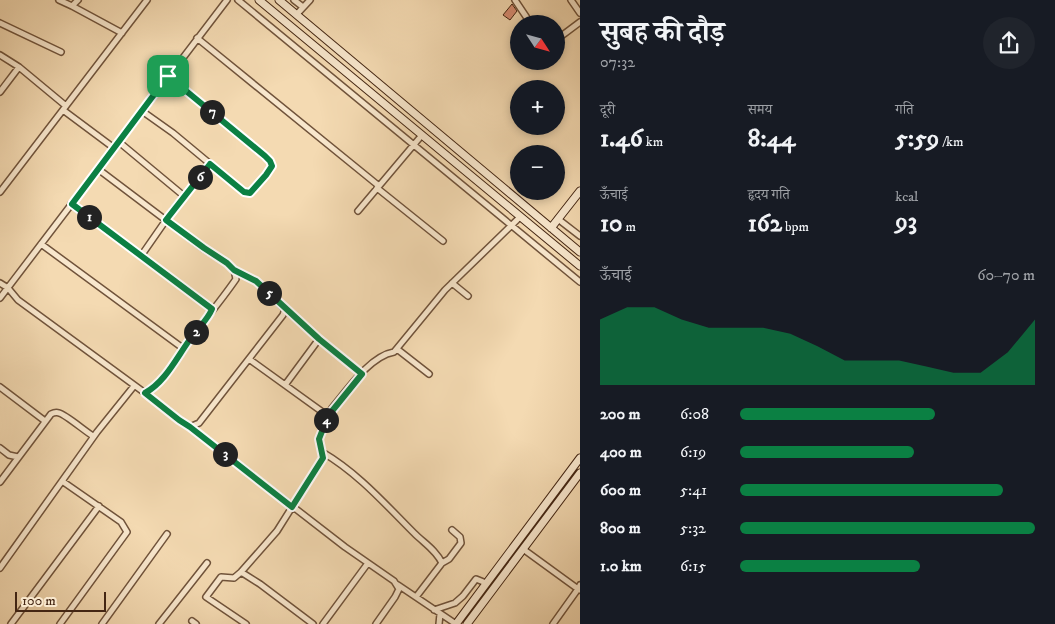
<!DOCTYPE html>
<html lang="hi">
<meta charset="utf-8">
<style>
body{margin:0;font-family:"IM FELL DW Pica","Noto Serif Devanagari",serif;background:#20242c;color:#f1f3f6;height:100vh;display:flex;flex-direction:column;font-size:19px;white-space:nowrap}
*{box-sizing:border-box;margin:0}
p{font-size:16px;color:#9ea1a6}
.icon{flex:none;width:28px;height:28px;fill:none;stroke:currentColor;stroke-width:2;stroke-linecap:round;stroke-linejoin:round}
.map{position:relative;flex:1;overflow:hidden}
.panel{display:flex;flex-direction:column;background:#171b24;width:475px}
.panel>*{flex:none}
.needle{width:32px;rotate:126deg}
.tools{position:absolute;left:510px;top:15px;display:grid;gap:10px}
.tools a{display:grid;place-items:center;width:55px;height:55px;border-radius:50%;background:#171b24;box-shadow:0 2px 8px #0003;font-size:25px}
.scale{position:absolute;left:15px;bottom:12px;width:91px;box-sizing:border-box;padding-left:5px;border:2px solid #442613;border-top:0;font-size:14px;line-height:18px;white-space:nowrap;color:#442613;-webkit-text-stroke:4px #f8e7cd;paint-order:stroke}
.pin{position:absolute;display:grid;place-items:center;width:42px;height:42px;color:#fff;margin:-21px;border-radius:10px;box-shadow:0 2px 8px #0006}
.km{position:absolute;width:25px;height:25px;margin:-12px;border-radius:50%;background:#222;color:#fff;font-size:14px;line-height:25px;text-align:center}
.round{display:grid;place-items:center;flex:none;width:52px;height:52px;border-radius:26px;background:#20242c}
.head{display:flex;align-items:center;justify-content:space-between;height:85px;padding:0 20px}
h1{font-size:28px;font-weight:700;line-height:38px}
.figures{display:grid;grid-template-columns:repeat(3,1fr);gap:8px;height:85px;padding:5px 20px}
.figures div{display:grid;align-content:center}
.figures b{font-size:25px;font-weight:700}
.figures small{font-size:14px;font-weight:400}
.figures p{font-size:14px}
.chart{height:140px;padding:10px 20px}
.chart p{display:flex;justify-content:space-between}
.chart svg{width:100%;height:90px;margin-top:5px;fill:#0b8043;opacity:.7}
ul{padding:0 20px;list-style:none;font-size:16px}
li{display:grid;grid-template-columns:80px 60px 1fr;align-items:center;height:38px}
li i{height:12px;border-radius:6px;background:#0b8043}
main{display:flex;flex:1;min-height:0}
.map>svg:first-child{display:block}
.building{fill:#d98e74;stroke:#442613}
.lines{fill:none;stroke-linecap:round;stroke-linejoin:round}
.street-casing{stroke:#70533b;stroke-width:8}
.secondary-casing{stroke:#442613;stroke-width:9}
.street{stroke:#f8e7cd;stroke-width:5}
.secondary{stroke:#f8e7cd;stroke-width:7}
.route-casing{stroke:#fff;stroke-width:10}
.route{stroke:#0b8043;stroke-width:6}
</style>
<main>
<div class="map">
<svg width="580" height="624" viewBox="0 0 580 624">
<rect width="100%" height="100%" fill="#f4dab2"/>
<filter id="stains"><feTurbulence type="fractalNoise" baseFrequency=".004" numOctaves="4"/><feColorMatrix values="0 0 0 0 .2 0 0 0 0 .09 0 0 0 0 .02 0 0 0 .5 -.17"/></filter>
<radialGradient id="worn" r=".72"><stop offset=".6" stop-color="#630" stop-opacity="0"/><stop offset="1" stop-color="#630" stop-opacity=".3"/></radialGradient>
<path class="building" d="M512 4 517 11 510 20 503 15Z"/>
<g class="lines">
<g class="street-casing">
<path id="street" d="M59 0 72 6 78 0
M238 0 580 282
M294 0 303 7
M515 0 531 24
M571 0 580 13
M72 6 122 33
M297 14 310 0
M0 23 61 52
M197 38 379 186
M556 40 580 22
M0 55 19 67
M0 92 19 67 66 106
M63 110 114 148
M142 111 173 133 244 192 250 193 266 175 272 166 270 161 169 76
M119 142 184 196
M377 188 443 241
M0 192 147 0
M71 204 141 256 173 210 210 164
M358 211 422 135
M558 219 580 236
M41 244 184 349
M141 256 212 309
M0 283 8 288 18 300 145 393C167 381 179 354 194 334 208 316 223 298 236 279L234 270 227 263 204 249 98 169
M452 283 468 296
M0 298 227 0
M319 339 362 374
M397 349 429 374
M249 359 328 416
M285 385 319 339 285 309
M0 387 45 421
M145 393 179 420 190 427 199 423 283 315 285 309 256 281 234 270
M190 427 345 547 394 581 399 589 395 597 376 624
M0 448 9 455 18 457
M322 452C358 473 385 504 414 533 424 543 436 550 442 563L416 597
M0 482 51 414C53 413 56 412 59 413 65 414 86 432 93 436
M523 549 578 589 580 585
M442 563 449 559 461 543 460 537 452 530
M0 568 97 432 134 386
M241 572 260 584 313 624
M398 585 456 624
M434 610 455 603 463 596 476 579 486 583
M192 621 196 624
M11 624 99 506
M60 624 127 532 121 522 62 481
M102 624 167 534
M159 624 207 563
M246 624 206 597 221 577 234 578 241 572 277 531 323 458 319 439 328 416 332 408C347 390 370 356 394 352L445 290 520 217
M323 624 368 563
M439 624 440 614
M553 624 578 589 580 590"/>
</g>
<g class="secondary-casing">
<path id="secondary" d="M259 0 580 266
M279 0 580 252
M551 228 580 191
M456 624 580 458
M467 624 580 473"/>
</g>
<use href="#street" class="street"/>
<use href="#secondary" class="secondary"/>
</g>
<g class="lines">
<g class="route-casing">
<path id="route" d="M168 76 265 156 270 161 272 166 266 175 250 193 244 192 210 164 166 220 204 248 227 263 234 270 256 281 319 339 362 374 328 416 319 439 323 458 292 507 190 427 179 420 145 393C167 381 178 354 194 334 200 326 208 319 212 309L72 204Z"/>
</g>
<use href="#route" class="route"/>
</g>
<rect width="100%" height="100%" filter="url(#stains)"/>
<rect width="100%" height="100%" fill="url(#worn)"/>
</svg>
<div class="tools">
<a><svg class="needle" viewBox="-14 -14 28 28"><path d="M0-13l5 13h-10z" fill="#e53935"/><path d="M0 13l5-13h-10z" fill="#9ea1a6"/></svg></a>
<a>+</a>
<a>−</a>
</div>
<div class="scale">100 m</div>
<div class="pin" style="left:168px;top:76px;background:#1e9e55"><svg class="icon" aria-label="arrive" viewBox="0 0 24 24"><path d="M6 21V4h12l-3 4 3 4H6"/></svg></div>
<b class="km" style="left:89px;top:217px">1</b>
<b class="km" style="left:196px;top:332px">2</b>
<b class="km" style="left:225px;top:454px">3</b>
<b class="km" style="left:326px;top:420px">4</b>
<b class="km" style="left:269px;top:293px">5</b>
<b class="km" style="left:200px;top:177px">6</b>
<b class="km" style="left:212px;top:112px">7</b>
</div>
<section class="panel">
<div class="head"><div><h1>सुबह की दौड़</h1><p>07:32</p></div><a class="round"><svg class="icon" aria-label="share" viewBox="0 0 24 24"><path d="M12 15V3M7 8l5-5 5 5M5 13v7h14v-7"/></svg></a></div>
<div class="figures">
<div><p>दूरी</p><b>1.46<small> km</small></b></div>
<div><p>समय</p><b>8:44</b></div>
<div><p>गति</p><b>5:59<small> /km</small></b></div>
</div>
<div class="figures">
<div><p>ऊँचाई</p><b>10<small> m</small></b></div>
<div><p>हृदय गति</p><b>162<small> bpm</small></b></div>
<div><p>kcal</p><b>93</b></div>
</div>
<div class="chart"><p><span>ऊँचाई</span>60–70 m</p>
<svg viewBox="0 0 160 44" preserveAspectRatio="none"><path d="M0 44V12L10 6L20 6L30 12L40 16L50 16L60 16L70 19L80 25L90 32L100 32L110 32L120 35L130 38L140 38L150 28L160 12V44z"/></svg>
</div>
<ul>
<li><b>200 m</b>6:08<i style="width:66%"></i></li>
<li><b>400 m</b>6:19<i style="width:59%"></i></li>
<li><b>600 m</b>5:41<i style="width:89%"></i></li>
<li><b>800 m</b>5:32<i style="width:100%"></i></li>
<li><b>1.0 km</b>6:15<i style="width:61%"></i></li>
</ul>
</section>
</main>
